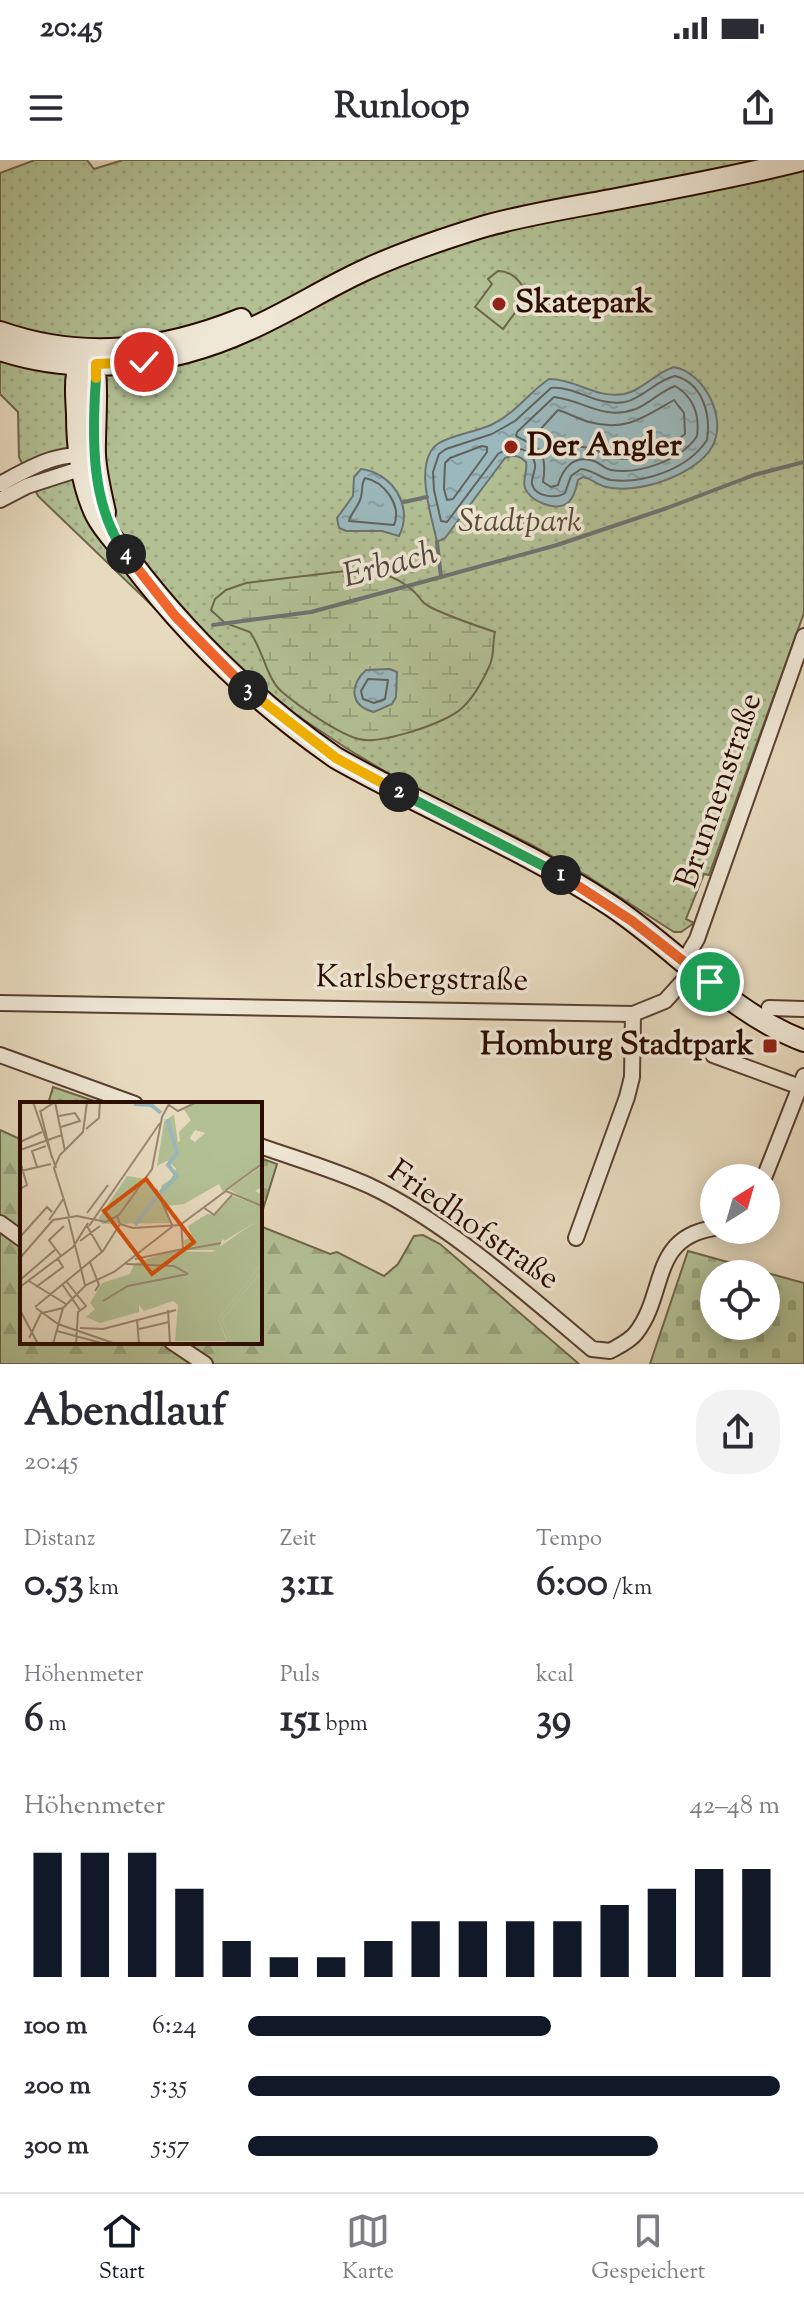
<!DOCTYPE html>
<html lang="de">
<meta charset="utf-8">
<style>
body{margin:0;font-family:"Sorts Mill Goudy",serif;background:#f2f2f3;color:#2b2b33;height:100vh;display:flex;flex-direction:column;font-size:30px;white-space:nowrap}
*{box-sizing:border-box;margin:0}
p{font-size:26px;color:#7c7c81}
.icon{flex:none;width:44px;height:44px;fill:none;stroke:currentColor;stroke-width:2;stroke-linecap:round;stroke-linejoin:round}
.map{position:relative;height:1204px;overflow:hidden}
.side{display:flex;flex-direction:column;background:#fff;flex:1}
.side>*{flex:none}
.needle{width:52px;rotate:37deg}
.controls{position:absolute;left:700px;top:1004px;display:grid;gap:16px}
.controls a{display:grid;place-items:center;width:80px;height:80px;border-radius:50%;background:#fff;box-shadow:0 4px 20px #0003;font-size:40px}
.pin{position:absolute;display:grid;place-items:center;width:68px;height:68px;color:#fff;margin:-34px;border:4px solid #fff;border-radius:50%;box-shadow:0 2px 8px #0007}
.km{position:absolute;width:40px;height:40px;margin:-20px;border-radius:50%;background:#222;color:#fff;font-size:22px;line-height:40px;text-align:center}
.round{display:grid;place-items:center;flex:none;width:84px;height:84px;border-radius:32px;background:#f2f2f3}
.head{display:flex;align-items:center;justify-content:space-between;height:136px;padding:0 24px}
h1{font-size:44px;font-weight:800;line-height:60px}
.figures{display:grid;grid-template-columns:repeat(3,1fr);gap:12px;height:136px;padding:8px 24px}
.figures div{display:grid;align-content:center}
.figures b{font-size:40px;font-weight:800}
.figures small{font-size:22px;font-weight:400}
.figures p{font-size:22px}
.chart{height:224px;padding:16px 24px}
.chart p{display:flex;justify-content:space-between}
.chart svg{width:100%;height:144px;margin-top:8px;stroke:#111827;stroke-width:6}
ul{padding:0 24px;list-style:none;font-size:26px}
li{display:grid;grid-template-columns:128px 96px 1fr;align-items:center;height:60px}
li i{height:20px;border-radius:10px;background:#111827}
.status{display:flex;justify-content:space-between;align-items:center;height:56px;padding:0 40px;background:#fff;direction:ltr}
.status svg{height:22px;fill:currentColor}
header{display:flex;justify-content:space-between;align-items:center;height:104px;padding:0 24px;background:#fff;font-size:36px;font-weight:800}
.dock{display:flex;justify-content:space-around;align-items:center;height:112px;border-top:2px solid #e1e1e2;background:#fff;font-size:22px;color:#7c7c81}
.dock a{display:grid;justify-items:center;gap:4px}
.dock .current{color:#111827}
.map>svg:first-child{display:block}
.grass{fill:url(#grass-dots);stroke:#6e664a;stroke-width:2}
.forest{fill:url(#forest-firs);stroke:#6e664a;stroke-width:2}
.wetland{fill:url(#wetland-marsh);stroke:#6e664a;stroke-width:2}
.cemetery{fill:url(#cemetery-stones);stroke:#6e664a;stroke-width:2;fill-rule:evenodd}
.pitch{fill:#b2c094;stroke:#6e664a;stroke-width:2}
.water{fill:url(#water-ripples);stroke:#6e7371;stroke-width:2}
.lines{fill:none;stroke-linecap:round;stroke-linejoin:round}
.shore{stroke:#62625e;stroke-width:2}
.stream{stroke:#6e7371;stroke-width:4}
.street-casing{stroke:#594030;stroke-width:18}
.secondary-casing{stroke:#2a0c00;stroke-width:24}
.street{stroke:#efe7d5;stroke-width:14}
.secondary{stroke:#efe7d5;stroke-width:20}
.split-1-casing{stroke:#fff;stroke-width:16}
.split-2-casing{stroke:#fff;stroke-width:16}
.split-3-casing{stroke:#fff;stroke-width:16}
.split-4-casing{stroke:#fff;stroke-width:16}
.split-5-casing{stroke:#fff;stroke-width:16}
.split-6-casing{stroke:#fff;stroke-width:16}
.split-1{stroke:#f0652b;stroke-width:10}
.split-2{stroke:#22a559;stroke-width:10}
.split-3{stroke:#f5b400;stroke-width:10}
.split-4{stroke:#f0652b;stroke-width:10}
.split-5{stroke:#22a559;stroke-width:10}
.split-6{stroke:#f5b400;stroke-width:10}
.poi-dot{fill:#8f2418;stroke:#efe7d5;stroke-width:3}
.labels{text-anchor:middle;dominant-baseline:central;stroke-width:7;stroke-linejoin:round;paint-order:stroke}
.poi-label{font-size:32px;font-weight:bold;fill:#2a0c00;stroke:#efe7d5;text-anchor:start}
.park-label{font-size:32px;font-style:italic;fill:#5a4b34;stroke:#efe7d5}
.street-label{font-size:32px;fill:#2a0c00;stroke:#efe7d5}
.water-label{font-size:34px;font-style:italic;fill:#524842;stroke:#efe7d5}
.inset-river{fill:none;stroke:#9bb8bc;stroke-width:4}
.inset-road{fill:none;stroke:#9b8872;stroke-width:2}
.view{fill:#d5510b;fill-opacity:0.15;stroke:#d5510b;stroke-width:4}
.inset-edge{fill:none;stroke:#2a0c00;stroke-width:4}
</style>
<div class="status"><b>20:45</b><svg viewBox="0 0 49 12"><path d="M0 12V9h3v3zM5 12V6h3v6zM10 12V3h3v9zM15 12V0h3v12zM26 1h20v11H26zM47 4h2v5h-2z"/></svg></div>
<header><svg class="icon" aria-label="menu" viewBox="0 0 24 24"><path d="M4 6h16M4 12h16M4 18h16"/></svg>Runloop<svg class="icon" aria-label="share" viewBox="0 0 24 24"><path d="M12 15V3M7 8l5-5 5 5M5 13v7h14v-7"/></svg></header>
<div class="map">
<svg width="804" height="1204" viewBox="0 0 804 1204">
<defs>
<pattern id="grass-dots" width="8" height="8" patternUnits="userSpaceOnUse" patternTransform="scale(2)"><rect width="8" height="8" fill="#b2c094"/><path d="M2 2h.1M6 6h.1" fill="none" stroke="#99a47e" stroke-width="1.8" stroke-linecap="round"/></pattern>
<pattern id="forest-firs" width="22" height="20" patternUnits="userSpaceOnUse" patternTransform="scale(2)"><rect width="22" height="20" fill="#b2c094"/><path d="M5 1l3.5 6h-7zM16 11l3.5 6h-7z" fill="#99a47e"/></pattern>
<pattern id="wetland-marsh" width="20" height="14" patternUnits="userSpaceOnUse" patternTransform="scale(2)"><rect width="20" height="14" fill="#b2c094"/><path d="M1 5h8M5 5V1M11 12h8M15 12V8" fill="none" stroke="#99a47e"/></pattern>
<pattern id="cemetery-stones" width="16" height="16" patternUnits="userSpaceOnUse" patternTransform="scale(2)"><rect width="16" height="16" fill="#b2c094"/><path d="M2 7V4a2 2 0 0 1 4 0v3zM10 15v-3a2 2 0 0 1 4 0v3z" fill="#99a47e"/></pattern>
<pattern id="water-ripples" width="26" height="14" patternUnits="userSpaceOnUse" patternTransform="scale(2)"><rect width="26" height="14" fill="#9bb8bc"/><path d="M2 4q2-2 4 0t4 0M15 11q2-2 4 0t4 0" fill="none" stroke="#869da0"/></pattern>
</defs>
<rect width="100%" height="100%" fill="#e7dabe"/>
<filter id="stains"><feTurbulence type="fractalNoise" baseFrequency=".0025" numOctaves="4"/><feColorMatrix values="0 0 0 0 .2 0 0 0 0 .09 0 0 0 0 .02 0 0 0 .5 -.17"/></filter>
<radialGradient id="worn" r=".72"><stop offset=".6" stop-color="#630" stop-opacity="0"/><stop offset="1" stop-color="#630" stop-opacity=".3"/></radialGradient>
<path class="grass" d="M35 0H87L94 9 123 0H804V453L709 715 704 714 686 759 694 763 681 772H674L584 714 530 684 401 621 346 588 286 548 165 458 38 336 19 297 18 252 0 234V13Z
M53 927 103 944H48Z"/>
<path class="forest" d="M0 970 22 980V1182H260V1066L330 1094 337 1092 384 1116 398 1104 414 1076 423 1075 440 1084 579 1204H0Z"/>
<path class="wetland" d="M354 410C377 411 395 415 412 430 419 435 421 443 430 447 450 457 474 465 495 472 492 484 495 495 489 507 483 520 473 538 462 548 447 563 379 585 359 579 338 574 297 545 281 531 266 517 263 490 250 472L225 463 211 450 215 439 226 430 246 423Z"/>
<path class="cemetery" d="M260 998 277 1004 260 1059Z
M688 1091 804 1123V1204H650ZM714 1114H766V1166H714Z"/>
<path class="pitch" d="M498 111C514 111 521 123 528 135L503 169 475 147 492 124 488 119Z"/>
<path class="water" d="M674 207C705 213 728 259 712 287 696 315 637 335 606 327 598 325 592 319 583 317L578 320C576 328 574 339 566 344 554 351 530 341 525 328 522 320 528 311 526 302 519 295 514 295 505 298L445 378 437 382C432 357 412 300 439 283 455 274 475 272 491 265 515 254 528 233 549 219 576 219 596 239 624 234 643 230 655 213 674 207Z
M361 309C393 313 414 347 399 376L382 371H346L339 368 337 358 353 336 354 317Z
M390 509 397 512 396 537 392 544 374 552C350 546 349 526 366 510Z"/>
<g class="lines">
<path class="shore" d="M675 216C703 223 711 255 707 280 688 309 644 324 611 320 600 318 593 310 581 309L571 316 565 333C556 339 535 337 532 324 531 317 536 311 535 304 531 286 511 285 498 294L447 362 441 361 434 330 433 312 439 294 446 289 492 274 515 261 551 228C577 226 596 247 625 242 644 238 656 220 675 216Z
M675 226C693 236 700 255 697 276 682 300 638 315 611 310 605 309 600 303 594 301 574 294 563 308 558 325L551 327 543 322C548 291 539 288 516 276L517 272 554 237C583 240 603 261 636 249 650 243 661 231 675 226Z
M674 240 684 253 685 274C667 289 640 302 616 298 603 296 595 286 580 287 572 288 565 293 557 296L538 272 558 250C569 253 578 259 589 262 626 272 644 257 674 240Z
M482 286 487 287V292L453 339 447 340 444 329 445 303 450 298Z
M365 318C385 322 402 346 394 365L349 361C351 353 359 346 361 337 363 329 361 324 365 318Z
M368 519 388 520 385 539 374 543 363 539 361 531Z"/>
<path class="stream" d="M404 342 427 337
M437 382 441 417
M213 465 311 452 441 417 557 385 667 348 754 315 804 302"/>
<g class="street-casing">
<path id="street" d="M0 324C26 310 67 285 95 300L89 306 27 326 0 340
M684 801 697 779 804 476
M0 843 633 854 665 841 694 809
M769 848 804 849
M0 895 135 944
M713 895 800 927
M260 986C297 999 335 1010 370 1026 448 1063 526 1134 592 1189L610 1191C619 1186 630 1181 636 1173 667 1133 650 1078 714 1068
M764 1018 804 916
M0 1063 22 1079
M576 1078 627 937 632 917 633 854
M172 1182 205 1204"/>
</g>
<g class="secondary-casing">
<path id="secondary" d="M0 172C83 201 161 191 241 159
M0 190C82 217 171 205 248 170 289 152 327 127 367 109 404 92 443 79 482 67 520 56 561 49 600 42 668 29 736 17 803 0
M89 191C72 206 76 232 77 254 77 288 81 324 96 355 104 371 119 385 129 399 187 476 257 543 336 598 426 649 523 688 610 745 675 788 730 853 804 881
M91 194C100 211 94 272 95 295 96 314 101 334 105 352"/>
</g>
<use href="#street" class="street"/>
<use href="#secondary" class="secondary"/>
</g>
<g class="lines">
<g class="split-1-casing">
<path id="split-1" d="M561 715 632 761 710 822"/>
</g>
<g class="split-2-casing">
<path id="split-2" d="M399 632 561 715"/>
</g>
<g class="split-3-casing">
<path id="split-3" d="M248 530 336 598 399 632"/>
</g>
<g class="split-4-casing">
<path id="split-4" d="M126 394 175 456 248 530"/>
</g>
<g class="split-5-casing">
<path id="split-5" d="M96 218C92 275 90 346 126 394"/>
</g>
<g class="split-6-casing">
<path id="split-6" d="M96 218V204L144 202"/>
</g>
<use href="#split-1" class="split-1"/>
<use href="#split-2" class="split-2"/>
<use href="#split-3" class="split-3"/>
<use href="#split-4" class="split-4"/>
<use href="#split-5" class="split-5"/>
<use href="#split-6" class="split-6"/>
</g>
<g class="poi-dot">
<circle cx="499" cy="144" r="8"/>
<circle cx="511" cy="287" r="8"/>
<rect x="762" y="878" width="16" height="16" rx="4"/>
</g>
<g class="labels">
<g class="poi-label">
<text x="515" y="144">Skatepark</text>
<text x="527" y="287">Der Angler</text>
<text x="754" y="886" text-anchor="end">Homburg Stadtpark</text>
</g>
<g class="park-label">
<text x="520" y="363">Stadtpark</text>
</g>
<g class="street-label">
<text transform="translate(720 631) rotate(-71)">Brunnenstraße</text>
<text transform="translate(422 820) rotate(1)">Karlsbergstraße</text>
<text transform="translate(473 1066) rotate(35)">Friedhofstraße</text>
</g>
<g class="water-label">
<text transform="translate(390 406) rotate(-15)">Erbach</text>
</g>
</g>
<g transform="translate(20 942)">
<rect width="242" height="242" fill="#e7dabe"/>
<path d="M177 0H242V61L203 90 199 82 164 102 146 104 150 121 82 122 79 116 107 74 127 77 139 92 142 83 161 71 145 56 151 44 167 35 175 40 185 31 178 29 163 6ZM242 64V85L223 96 209 87ZM227 99 240 104 242 116 204 139 197 125ZM242 161V168L202 218 213 242H202L207 238 198 217Z" fill="#b2c094"/>
<path d="M174 0H180L189 16 197 13 191 0H226L229 5 221 16 200 18 188 31 175 28 161 50 159 30 171 18 164 6ZM235 89 242 92V161L198 217 207 239H155L158 203 153 199 124 209 119 203V210L80 221 66 215 75 207 70 201 82 181 110 172 114 162 149 149 192 150 241 116 240 103 223 96ZM242 168V242H213L202 218Z" fill="#b2c094"/>
<path d="M235 0H242V17L223 33 205 39 202 47 209 59 188 54 164 82 154 88 148 83 159 61 156 54 137 64 144 20 154 12 159 49 166 53 210 25Z" fill="#b2c094"/>
<path d="M213 94 227 99 198 125 204 134 198 148H167L163 139 172 135 168 124 187 112 194 113Z" fill="#b2c094"/>
<path class="inset-river" d="M114 2 131 3 141 11M140 91 157 74 148 63 157 51 147 17M115 123 138 93"/>
<path class="inset-road" d="M13 0 36 66M149 3 158 9 177 0M20 8 32 56M21 9 35 0 45 49M39 14 55 11 60 19 41 25M66 27 79 16 80 0M0 40 22 30M0 48 42 33M0 59 7 83 0 87M17 65 12 49 26 44M1 69 31 62M136 87 152 123M206 88 242 62M183 105 194 113 212 93M67 111 88 83M49 114 34 66 40 53 63 30 67 0M97 114 100 122 113 126 160 123 206 89 242 104M48 115 65 183M29 118 44 96M67 124 82 150M69 124 140 21M0 135 27 105 32 110M60 139 80 124M163 148 201 141M41 154 29 138 44 124M0 156 33 118 57 114 86 120 99 113 132 67 142 15 150 0M115 157 163 147 161 121M70 160 79 183 75 189M106 162 154 164 168 172M0 178 36 147M9 179 46 202M46 179 66 204 58 210 56 242M42 182 60 208M0 185 53 145 68 121M16 185 43 165 38 157M83 199 108 184 168 172M15 205 83 149 100 122M16 206 38 222 96 242M0 208 18 242M148 208 150 242M22 211 43 206 66 183 94 170 153 124M117 217 119 242M60 226 83 227 156 208M119 227 149 220M37 229 85 242M9 236 21 211M33 242 43 206"/>
<path class="view" d="M126 77 174 140 132 172 84 109Z"/>
<rect width="242" height="242" class="inset-edge"/>
</g>
<rect width="100%" height="100%" filter="url(#stains)"/>
<rect width="100%" height="100%" fill="url(#worn)"/>
</svg>
<div class="controls">
<a><svg class="needle" viewBox="-14 -14 28 28"><path d="M0-13l5 13h-10z" fill="#e53935"/><path d="M0 13l5-13h-10z" fill="#7c7c81"/></svg></a>
<a><svg class="icon" aria-label="locate" viewBox="0 0 24 24"><circle cx="12" cy="12" r="6"/><path d="M12 2v4M12 18v4M2 12h4M18 12h4"/></svg></a>
</div>
<div class="pin" style="left:710px;top:822px;background:#1e9e55"><svg class="icon" aria-label="arrive" viewBox="0 0 24 24"><path d="M6 21V4h12l-3 4 3 4H6"/></svg></div>
<div class="pin" style="left:144px;top:202px;background:#d93025"><svg class="icon" aria-label="check" viewBox="0 0 24 24"><path d="M5 12l5 5 9-10"/></svg></div>
<b class="km" style="left:561px;top:715px">1</b>
<b class="km" style="left:399px;top:632px">2</b>
<b class="km" style="left:248px;top:530px">3</b>
<b class="km" style="left:126px;top:394px">4</b>
</div>
<section class="side">
<div class="head"><div><h1>Abendlauf</h1><p>20:45</p></div><a class="round"><svg class="icon" aria-label="share" viewBox="0 0 24 24"><path d="M12 15V3M7 8l5-5 5 5M5 13v7h14v-7"/></svg></a></div>
<div class="figures">
<div><p>Distanz</p><b>0.53<small> km</small></b></div>
<div><p>Zeit</p><b>3:11</b></div>
<div><p>Tempo</p><b>6:00<small> /km</small></b></div>
</div>
<div class="figures">
<div><p>Höhenmeter</p><b>6<small> m</small></b></div>
<div><p>Puls</p><b>151<small> bpm</small></b></div>
<div><p>kcal</p><b>39</b></div>
</div>
<div class="chart"><p><span>Höhenmeter</span>42–48 m</p>
<svg viewBox="0 0 160 44" preserveAspectRatio="none"><path d="M5 44V6M15 44V6M25 44V6M35 44V17M45 44V33M55 44V38M65 44V38M75 44V33M85 44V27M95 44V27M105 44V27M115 44V27M125 44V22M135 44V17M145 44V11M155 44V11"/></svg>
</div>
<ul>
<li><b>100 m</b>6:24<i style="width:57%"></i></li>
<li><b>200 m</b>5:35<i style="width:100%"></i></li>
<li><b>300 m</b>5:57<i style="width:77%"></i></li>
</ul>
</section>
<nav class="dock">
<a class="current"><svg class="icon" aria-label="home" viewBox="0 0 24 24"><path d="M3 11l9-7 9 7M6 9v11h12V9"/></svg>Start</a>
<a><svg class="icon" aria-label="map" viewBox="0 0 24 24"><path d="M3 6l6-2 6 2 6-2v14l-6 2-6-2-6 2zM9 4v14M15 6v14"/></svg>Karte</a>
<a><svg class="icon" aria-label="saved" viewBox="0 0 24 24"><path d="M7 4h10v16l-5-4-5 4z"/></svg>Gespeichert</a>
</nav>
